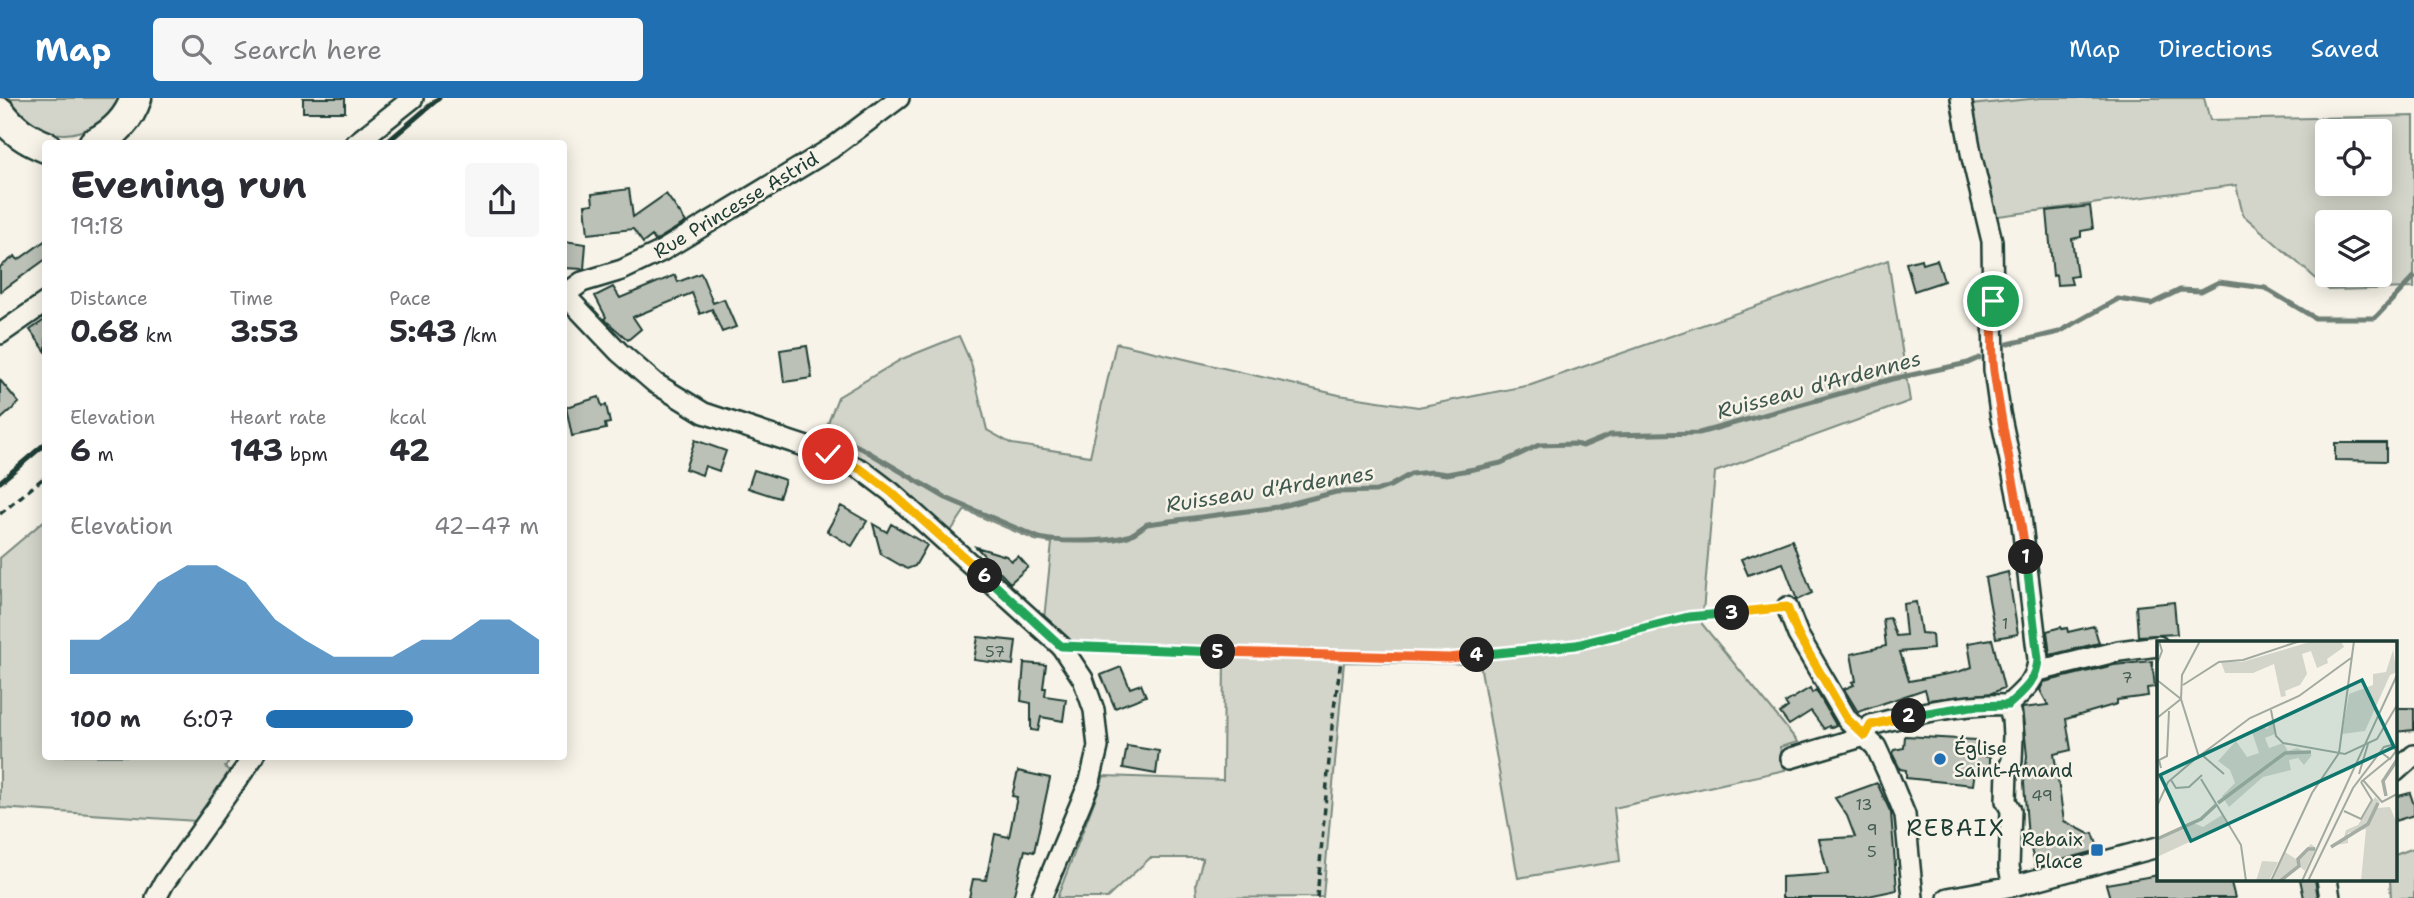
<!DOCTYPE html>
<meta charset="utf-8">
<style>
body{margin:0;font-family:"Shantell Sans",sans-serif;background:#f7f7f7;color:#2b2b33;height:100vh;display:flex;flex-direction:column;font-size:26px;white-space:nowrap}
*{box-sizing:border-box;margin:0}
p{font-size:23px;color:#7c7c81}
.icon{flex:none;width:38px;height:38px;fill:none;stroke:currentColor;stroke-width:2;stroke-linecap:round;stroke-linejoin:round}
.map{position:relative;flex:1;overflow:hidden}
.sheet{position:absolute;left:42px;top:42px;width:525px;height:620px;display:flex;flex-direction:column;background:#fff;border-radius:7px;box-shadow:0 4px 18px #0003}
.sheet>*{flex:none}
.tools{position:absolute;left:2315px;top:21px;display:grid;gap:14px}
.tools a{display:grid;place-items:center;width:77px;height:77px;border-radius:7px;background:#fff;box-shadow:0 4px 18px #0003;font-size:35px}
.pin{position:absolute;display:grid;place-items:center;width:60px;height:60px;color:#fff;margin:-30px;border:4px solid #fff;border-radius:50%;box-shadow:0 2px 7px #0007}
.km{position:absolute;width:35px;height:35px;margin:-18px;border-radius:50%;background:#222;color:#fff;font-size:19px;line-height:35px;text-align:center}
.round{display:grid;place-items:center;flex:none;width:74px;height:74px;border-radius:7px;background:#f7f7f7}
.overview{display:flex;align-items:center;justify-content:space-between;height:119px;padding:0 28px}
h1{font-size:38px;font-weight:700;line-height:52px}
.figures{display:grid;grid-template-columns:repeat(3,1fr);gap:10px;height:119px;padding:7px 28px}
.figures div{display:grid;align-content:center}
.figures b{font-size:30px;font-weight:700}
.figures small{font-size:19px;font-weight:400}
.figures p{font-size:19px}
.chart{height:196px;padding:14px 28px}
.chart p{display:flex;justify-content:space-between}
.chart svg{width:100%;height:126px;margin-top:7px;fill:#1f6fb2;opacity:.7}
ul{padding:0 28px;list-style:none;font-size:23px}
li{display:grid;grid-template-columns:112px 84px 1fr;align-items:center;height:52px}
li i{height:18px;border-radius:9px;background:#1f6fb2}
header{display:flex;align-items:center;gap:42px;box-sizing:border-box;height:98px;padding:0 35px;background:#1f6fb2;color:#fff}
header strong{font-size:33px}
nav{display:flex;gap:38px;margin-inline-start:auto;font-size:24px}
.search{width:490px;height:63px;background:#f7f7f7;display:flex;align-items:center;gap:18px;box-sizing:border-box;padding:0 24px;border-radius:7px;color:#7c7c81;font-size:26px}
.map>svg:first-child{display:block}
.green{fill:#d3d5ca;stroke:#79897f;stroke-width:2;fill-rule:evenodd}
.lines{fill:none;stroke-linecap:round;stroke-linejoin:round}
.stream{stroke:#6f8077;stroke-width:5}
.building{fill:#bbc1b6;stroke:#1f3d34;stroke-width:2}
.minor-casing{stroke:#1f3d34;stroke-width:24}
.highway-casing{stroke:#1f3d34;stroke-width:35}
.path{stroke:#1f3d34;stroke-width:3.5;stroke-dasharray:7 5;stroke-linecap:butt}
.minor{stroke:#f7f3e8;stroke-width:19}
.highway{stroke:#f7f3e8;stroke-width:30}
.rail{stroke:#1f3d34;stroke-width:5}
.split-1-casing{stroke:#fff;stroke-width:14}
.split-2-casing{stroke:#fff;stroke-width:14}
.split-3-casing{stroke:#fff;stroke-width:14}
.split-4-casing{stroke:#fff;stroke-width:14}
.split-5-casing{stroke:#fff;stroke-width:14}
.split-6-casing{stroke:#fff;stroke-width:14}
.split-7-casing{stroke:#fff;stroke-width:14}
.split-1{stroke:#f0652b;stroke-width:9}
.split-2{stroke:#22a559;stroke-width:9}
.split-3{stroke:#f5b400;stroke-width:9}
.split-4{stroke:#22a559;stroke-width:9}
.split-5{stroke:#f0652b;stroke-width:9}
.split-6{stroke:#22a559;stroke-width:9}
.split-7{stroke:#f5b400;stroke-width:9}
.poi-dot{fill:#1f6fb2;stroke:#f7f3e8;stroke-width:2.5}
.labels{text-anchor:middle;dominant-baseline:central;stroke-width:5;stroke-linejoin:round;paint-order:stroke}
.number-label{font-size:16px;fill:#465e54}
.street-label{font-size:19px;fill:#1f3d34;stroke:#f7f3e8}
.poi-label{font-size:19px;fill:#1f3d34;stroke:#f7f3e8;text-anchor:start}
.water-label{font-size:21px;font-style:italic;fill:#405950;stroke:#f7f3e8}
.quarter-label{font-size:23px;letter-spacing:2px;fill:#1f3d34;stroke:#f7f3e8}
.inset-river{fill:none;stroke:#a4ada3;stroke-width:3.5}
.inset-road{fill:none;stroke:#a1aaa0;stroke-width:2}
.view{fill:#0f766e;fill-opacity:0.15;stroke:#0f766e;stroke-width:3.5}
.inset-edge{fill:none;stroke:#1f3d34;stroke-width:3.5}
</style>
<header>
<strong>Map</strong>
<div class="search"><svg class="icon" aria-label="search" viewBox="0 0 24 24"><circle cx="10" cy="10" r="6"/><path d="M15 15l6 6"/></svg>Search here</div>
<nav><a>Map</a><a>Directions</a><a>Saved</a></nav>
</header>
<div class="map">
<svg width="2414" height="800" viewBox="0 0 2414 800">
<rect width="100%" height="100%" fill="#f7f3e8"/>
<filter id="ink" filterUnits="userSpaceOnUse"><feTurbulence type="fractalNoise" baseFrequency=".0143" numOctaves="2"/><feDisplacementMap in="SourceGraphic" scale="14" xChannelSelector="R" yChannelSelector="G"/><feConvolveMatrix kernelMatrix="1 2 1 2 8 2 1 2 1" color-interpolation-filters="sRGB"/></filter>
<g filter="url(#ink)">
<path class="green" d="M10 0H120C94 46 35 50 10 0Z
M2040 0H2204L2210 22 2414 18V190L2329 192 2243 117 2236 87 1991 119 1970 7ZM2328 33H2380V86H2328ZM2328 124H2380V177H2328Z
M1888 162 1910 303 1715 374 1702 526 1798 644 1780 649 1785 672 1614 710 1620 763 1518 780 1480 566 1344 564 1323 799 1197 800 1196 785 1203 760H1150L1107 800H1057L1104 678 1223 682 1224 557 1071 546 1044 521 1052 445 1035 442 965 412 951 433 823 338 838 299 902 261 959 238 971 265 987 332 1012 346 1090 358 1116 245 1339 297 1418 309 1531 287Z
M45 422 46 658H233L225 669 229 673 196 723 0 710V460Z
M2414 750V800H2391L2390 781H2395V757Z"/>
<g class="lines">
<path class="stream" d="M2008 246 2059 234 2118 201 2151 206 2180 192 2201 193 2219 184 2265 190 2315 220H2375L2414 179
M827 333 863 351 946 400 1037 439C1055 445 1109 444 1128 438 1134 436 1141 430 1147 426L1278 409 1336 394 1376 393 1390 388 1411 376 1432 374 1447 376 1474 371 1501 365 1539 347 1575 346 1583 348 1610 337 1699 335 1892 281 1968 265 1979 260"/>
</g>
<path class="building" d="M303 0H345V14H303Z
M629 91 633 119 666 96 686 124 655 143 652 138 643 145 633 131 588 136 585 107 593 106 592 96Z
M2090 108 2093 131 2081 133V139L2072 141 2077 178 2070 179 2072 186 2057 187 2056 177 2053 178 2047 113Z
M46 142V161L0 194V169L15 158 18 162Z
M564 143 586 146 584 171 564 170Z
M1921 161 1922 166 1937 162 1944 183 1914 193 1906 165Z
M701 175 713 205 724 201 736 229 722 234 712 211 700 216 692 195 633 219 641 231 628 242 604 221 606 219 595 198 613 189 620 200 675 177 678 184Z
M46 221V254L30 232Z
M807 248 812 280 784 284 780 252Z
M0 282 19 305 0 322Z
M599 299 602 308 606 307 610 325 605 326 606 331 572 338 566 309Z
M695 342 726 353 719 373 705 368 702 377 685 371Z
M2335 345H2386V363L2335 362Z
M754 372 785 382 779 400 748 390Z
M841 408 867 423 852 448 827 433Z
M873 426 887 434 891 426 927 447 915 468 907 471 881 456Z
M1792 442 1812 495 1797 502 1783 465 1748 477 1741 461Z
M976 449 1006 458 1012 463 1018 458 1028 469 1010 485Z
M2008 474 2018 536 1996 540 1985 480Z
M1916 504 1921 535 1932 536 1933 551 1900 554 1909 583 1958 574 1972 569 1968 545 1992 541 2004 590 1992 595 1928 602 1925 591 1858 614 1844 591 1854 587 1852 584 1856 583 1851 556 1886 548 1883 521 1890 520 1896 538 1906 537 1903 506Z
M2174 504 2177 536 2138 538 2136 508Z
M2094 528 2099 545 2050 557 2047 533 2061 529 2062 531 2067 530 2068 534Z
M978 539 1016 543 1013 567 974 562Z
M2152 563 2155 589 2147 590 2148 598 2117 602V606L2066 621 2071 652 2054 656 2064 723 2089 736 2093 735 2099 752 2036 769 2028 741 2024 685 2027 658 2022 610 2048 607 2040 592 2044 584 2114 567Z
M1024 565 1046 567 1043 590H1046L1045 598 1066 601 1063 623 1041 619 1038 633 1031 632V605L1021 603Z
M1121 569 1130 590 1141 586 1146 598 1115 610 1101 577Z
M1810 590 1812 595 1816 592 1836 627 1830 630 1829 628 1824 631 1811 613 1789 627 1780 615 1788 609 1785 605Z
M2395 610H2414V632L2395 634Z
M1905 638 1976 642V657L1990 659V674L1975 672 1973 687 1906 680V672L1900 671 1892 655 1894 652 1904 650Z
M1127 648 1159 653 1156 676 1123 670Z
M1018 673 1050 680 1034 754 1025 752 1013 800H969L973 781 986 782 995 736 1009 739 1017 699 1012 698Z
M1877 685 1891 715 1897 792 1859 800H1782V779L1828 776 1819 741 1855 739 1847 718 1835 700Z
M2410 695 2414 707V717L2395 723V699Z
M2159 777V781H2230L2235 800H2110L2106 786Z
M2300 781H2315L2318 800H2304Z"/>
<g class="lines">
<g class="minor-casing">
<path id="minor" d="M1961 0 1972 60 1992 143 1994 272 2000 315 2020 410 2038 561C2037 583 2023 593 2008 607
M355 46 413 0
M564 196 619 254 655 285 704 315 828 356 862 372 891 394 1061 548 1083 581 1094 612 1098 649 1090 683 1041 800
M564 197 582 184 622 172 660 154 832 50 899 0
M0 236 46 204
M1787 509 1798 537 1847 621 1876 649 1887 673 1905 717 1913 800
M2038 573 2119 553 2158 548
M2008 607 2012 621 2013 638 2012 663 2007 673 2006 703 2011 712 2009 769 2013 788
M1865 638 1871 627C1912 616 1965 605 2008 607
M1791 660 1865 638
M2395 674 2414 657
M2327 781 2330 800
M156 800 164 785 254 658
M1948 800 2013 788 2158 749"/>
</g>
<g class="highway-casing">
<path id="highway" d="M0 15C13 32 26 41 46 49
M94 46C114 36 129 21 136 0"/>
</g>
<path class="path" d="M0 416 46 378
M1083 549 1449 560 1576 547 1688 519 1771 511
M1317 800 1333 617 1342 556"/>
<use href="#minor" class="minor"/>
<use href="#highway" class="highway"/>
<path class="rail" d="M385 46 439 0
M0 384 46 345"/>
</g>
</g>
<g class="lines" filter="url(#ink)">
<g class="split-1-casing">
<path id="split-1" d="M1993 203C1993 226 1991 250 1994 273 2002 335 2018 397 2026 459"/>
</g>
<g class="split-2-casing">
<path id="split-2" d="M1909 618 1971 608 2008 607C2023 593 2037 583 2038 561L2026 459"/>
</g>
<g class="split-3-casing">
<path id="split-3" d="M1732 515 1787 509 1798 537 1847 621 1865 638 1871 627 1909 618"/>
</g>
<g class="split-4-casing">
<path id="split-4" d="M1477 557 1576 547 1688 519 1732 515"/>
</g>
<g class="split-5-casing">
<path id="split-5" d="M1218 554 1449 560 1477 557"/>
</g>
<g class="split-6-casing">
<path id="split-6" d="M985 478 1061 548 1218 554"/>
</g>
<g class="split-7-casing">
<path id="split-7" d="M828 356 862 372 891 394 985 478"/>
</g>
<use href="#split-1" class="split-1"/>
<use href="#split-2" class="split-2"/>
<use href="#split-3" class="split-3"/>
<use href="#split-4" class="split-4"/>
<use href="#split-5" class="split-5"/>
<use href="#split-6" class="split-6"/>
<use href="#split-7" class="split-7"/>
</g>
<g class="poi-dot">
<circle cx="1940" cy="661" r="7"/>
<rect x="2090" y="745" width="14" height="14" rx="3.5"/>
</g>
<g class="labels">
<g class="number-label">
<text x="2005" y="525">1</text>
<text x="995" y="553">57</text>
<text x="2127" y="579">7</text>
<text x="2042" y="697">49</text>
<text x="1864" y="706">13</text>
<text x="1872" y="731">9</text>
<text x="1872" y="753">5</text>
</g>
<g class="street-label">
<text transform="translate(736 107) rotate(-31)">Rue Princesse Astrid</text>
</g>
<g class="poi-label">
<text x="1954" y="650">Église<tspan x="1954" dy="22">Saint-Amand</tspan></text>
<text x="2083" y="741" text-anchor="end">Rebaix<tspan x="2083" dy="22">Place</tspan></text>
</g>
<g class="water-label">
<text transform="translate(1819 287) rotate(-15)">Ruisseau d'Ardennes</text>
<text transform="translate(1270 391) rotate(-9)">Ruisseau d'Ardennes</text>
</g>
<g class="quarter-label">
<text x="1956" y="730">REBAIX</text>
</g>
</g>
<g transform="translate(2157 543)">
<rect width="240" height="240" fill="#f7f3e8"/>
<path d="M156 0H184L187 6 170 18 171 22 160 27 154 10 145 13 150 33 143 44 128 50 129 55 124 56 117 23 96 32H68L64 21H85ZM236 9 240 31 233 34 208 90 185 93 192 53 216 44V33L229 31ZM117 79 118 93 108 97 112 107 126 102 131 110 140 107 155 114 147 124 141 117 132 119 134 129 106 136 72 166 65 155 78 142 73 129 61 120 79 100 90 116 102 112 95 91 104 85 110 88ZM218 156 223 161 220 167 233 166 239 180 240 240H204L209 188 191 192V202L172 205 186 200 189 189 201 184ZM65 174 71 183 0 216V198L34 181 46 186ZM154 203 159 207 148 230 143 226 125 240H115L128 211 139 218ZM105 220 121 221 112 240H99Z" fill="#d3d5ca"/>
<path class="inset-river" d="M229 155 226 140 240 119M61 162 128 112 154 111M0 198 44 178 59 164M174 206 211 183 221 162M123 240 142 225 141 218 151 208H158"/>
<path class="inset-road" d="M0 23 5 10 2 0M0 39 24 58M26 44 62 21 86 19 143 0M114 69 119 95 126 102 188 113 220 98 240 64M0 77 24 58M182 112 197 0M45 114 67 133M42 116 24 58 25 34 43 0M4 127 2 119 10 115 12 70M202 133 211 103M44 138 84 204 89 240M14 139 19 147 32 146 45 134M206 139 225 161 240 153M204 141 232 118M0 165 11 141 37 119 93 77 142 55 194 17M187 170 204 178 215 159 204 141M114 240 155 152 182 112M145 240 240 34M151 240 196 147 227 106 235 104 239 110 233 118 225 112"/>
<path class="view" d="M205 39 237 106 34 200 3 134Z"/>
<rect width="240" height="240" class="inset-edge"/>
</g>
</svg>
<div class="tools">
<a><svg class="icon" aria-label="locate" viewBox="0 0 24 24"><circle cx="12" cy="12" r="6"/><path d="M12 2v4M12 18v4M2 12h4M18 12h4"/></svg></a>
<a><svg class="icon" aria-label="layers" viewBox="0 0 24 24"><path d="M12 4l9 5-9 5-9-5zM3 14l9 5 9-5"/></svg></a>
</div>
<div class="pin" style="left:1993px;top:203px;background:#1e9e55"><svg class="icon" aria-label="arrive" viewBox="0 0 24 24"><path d="M6 21V4h12l-3 4 3 4H6"/></svg></div>
<div class="pin" style="left:828px;top:356px;background:#d93025"><svg class="icon" aria-label="check" viewBox="0 0 24 24"><path d="M5 12l5 5 9-10"/></svg></div>
<b class="km" style="left:2026px;top:459px">1</b>
<b class="km" style="left:1909px;top:618px">2</b>
<b class="km" style="left:1732px;top:515px">3</b>
<b class="km" style="left:1477px;top:557px">4</b>
<b class="km" style="left:1218px;top:554px">5</b>
<b class="km" style="left:985px;top:478px">6</b>
<section class="sheet">
<div class="overview"><div><h1>Evening run</h1><p>19:18</p></div><a class="round"><svg class="icon" aria-label="share" viewBox="0 0 24 24"><path d="M12 15V3M7 8l5-5 5 5M5 13v7h14v-7"/></svg></a></div>
<div class="figures">
<div><p>Distance</p><b>0.68<small> km</small></b></div>
<div><p>Time</p><b>3:53</b></div>
<div><p>Pace</p><b>5:43<small> /km</small></b></div>
</div>
<div class="figures">
<div><p>Elevation</p><b>6<small> m</small></b></div>
<div><p>Heart rate</p><b>143<small> bpm</small></b></div>
<div><p>kcal</p><b>42</b></div>
</div>
<div class="chart"><p><span>Elevation</span>42–47 m</p>
<svg viewBox="0 0 160 44" preserveAspectRatio="none"><path d="M0 44V32L10 32L20 25L30 12L40 6L50 6L60 12L70 25L80 32L90 38L100 38L110 38L120 32L130 32L140 25L150 25L160 32V44z"/></svg>
</div>
<ul>
<li><b>100 m</b>6:07<i style="width:54%"></i></li>
</ul>
</section>
</div>
